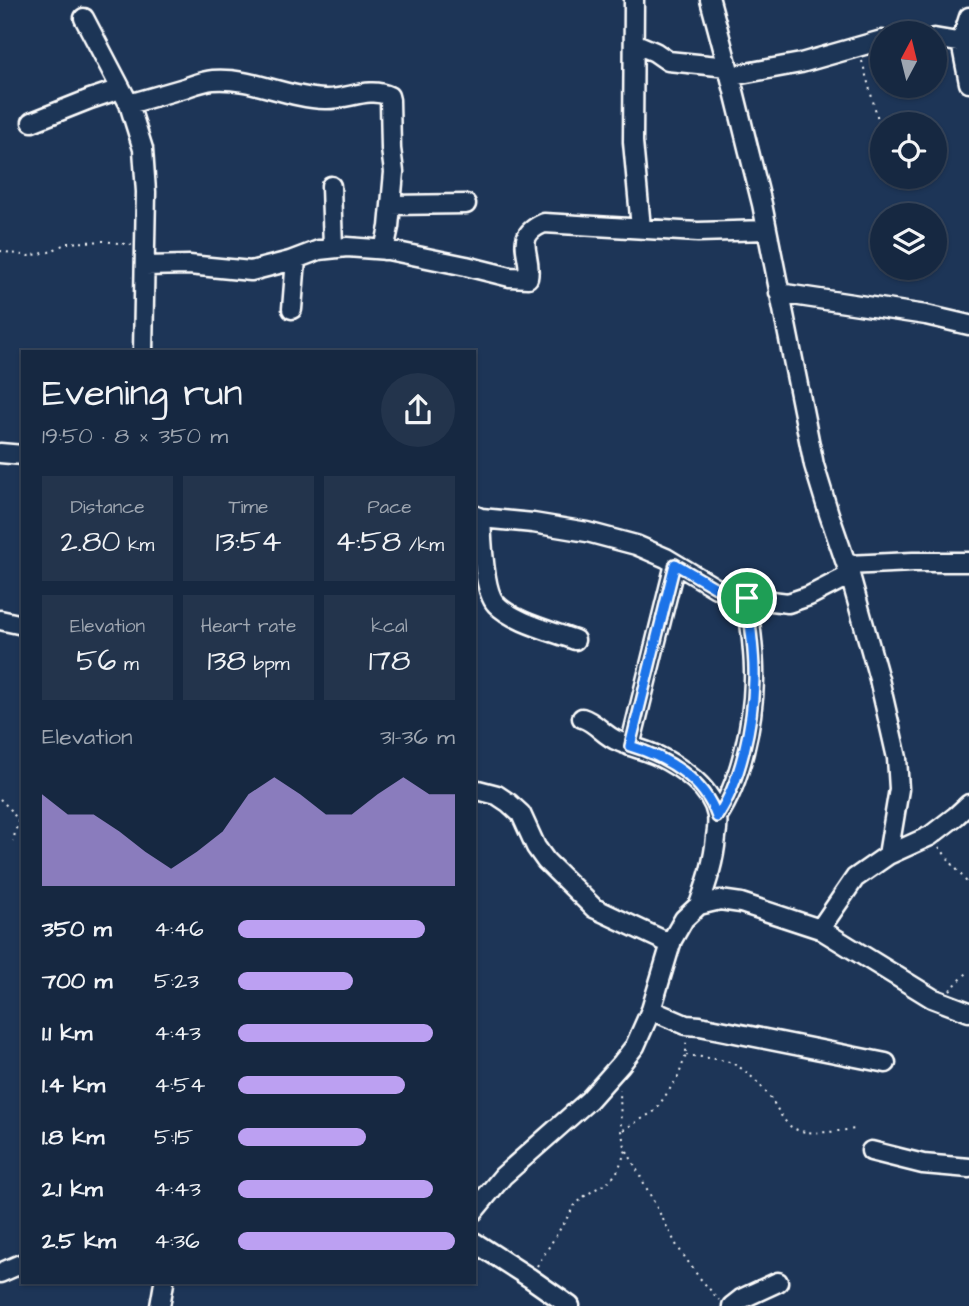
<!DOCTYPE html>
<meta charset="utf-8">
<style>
body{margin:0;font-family:"Architects Daughter",sans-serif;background:#23344c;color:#f1f3f6;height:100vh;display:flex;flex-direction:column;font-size:26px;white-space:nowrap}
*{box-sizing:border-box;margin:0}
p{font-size:23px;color:#9ea6b1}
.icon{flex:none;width:38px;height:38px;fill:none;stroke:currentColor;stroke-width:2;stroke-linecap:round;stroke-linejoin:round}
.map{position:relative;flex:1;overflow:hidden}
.side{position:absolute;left:21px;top:350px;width:455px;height:934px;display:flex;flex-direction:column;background:#162841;border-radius:0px;box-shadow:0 2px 5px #0004,0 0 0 2px #35445a}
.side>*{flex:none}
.needle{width:46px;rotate:7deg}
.tools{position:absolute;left:870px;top:21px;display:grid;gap:14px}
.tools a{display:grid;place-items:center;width:77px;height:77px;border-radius:50%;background:#162841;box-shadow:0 2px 5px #0004,0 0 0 2px #35445a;font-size:35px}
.pin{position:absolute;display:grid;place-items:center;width:60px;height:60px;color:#fff;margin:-30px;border:4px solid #fff;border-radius:50%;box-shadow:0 2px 7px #0007}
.round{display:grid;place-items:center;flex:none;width:74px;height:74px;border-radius:37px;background:#23344c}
.head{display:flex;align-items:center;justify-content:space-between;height:119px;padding:0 21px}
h1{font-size:38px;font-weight:600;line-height:52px}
.figures{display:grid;grid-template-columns:repeat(3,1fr);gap:10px;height:119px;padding:7px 21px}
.figures div{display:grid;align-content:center;border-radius:0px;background:#23344c;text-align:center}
.figures b{font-size:30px;font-weight:600}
.figures small{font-size:19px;font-weight:400}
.figures p{font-size:19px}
.chart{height:196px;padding:14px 21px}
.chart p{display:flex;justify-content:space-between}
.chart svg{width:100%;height:126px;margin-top:7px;fill:#bca0f2;opacity:.7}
ul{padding:0 21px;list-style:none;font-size:23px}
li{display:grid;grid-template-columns:112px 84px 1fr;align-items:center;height:52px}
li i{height:18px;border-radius:9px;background:#bca0f2}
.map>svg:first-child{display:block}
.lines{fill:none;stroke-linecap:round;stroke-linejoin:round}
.minor-casing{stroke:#fff;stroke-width:23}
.path{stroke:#fff;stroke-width:2;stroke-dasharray:2 5;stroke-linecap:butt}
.minor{stroke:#1d3557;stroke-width:18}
.route-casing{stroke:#fff;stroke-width:14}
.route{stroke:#1a73e8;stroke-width:9}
</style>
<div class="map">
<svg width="969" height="1306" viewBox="0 0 969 1306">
<rect width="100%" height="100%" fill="#1d3557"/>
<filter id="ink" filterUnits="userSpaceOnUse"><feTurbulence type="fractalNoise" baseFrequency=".0143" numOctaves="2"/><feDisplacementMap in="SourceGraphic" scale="14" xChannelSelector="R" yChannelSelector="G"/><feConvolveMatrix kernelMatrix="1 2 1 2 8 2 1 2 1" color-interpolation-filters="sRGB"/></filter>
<g filter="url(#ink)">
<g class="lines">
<g class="minor-casing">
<path id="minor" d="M634 0 633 142 641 228
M710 0 728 67 762 204 814 465 829 514 850 575 879 679 897 758 899 789 888 855
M969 17 961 42 969 83
M84 18 129 104 143 149 146 192 143 352
M934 38 969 44
M634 43 655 52 668 61 728 67
M730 76 801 63 882 40
M129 104C146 99 164 94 181 89 191 86 202 81 213 80 251 77 287 98 325 99 347 100 369 86 389 96L390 100 391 149 394 172 389 227 384 250
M32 122 90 99 120 89
M331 186 333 248
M391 205 466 204
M145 266 189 265 251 271 290 261 319 250 347 247 388 250 466 266 510 277 528 278C533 254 511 237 544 223L698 232 767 230
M779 293 926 315 969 325
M292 309 296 259
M0 453 23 455
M474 515 481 518 533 523 587 532 636 545 666 558 716 588 747 598 788 603 809 596 850 575
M481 518C482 537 483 591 496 604 513 622 551 631 575 640
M847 565 913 562H969
M0 620 23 625
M582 718C596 722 604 736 618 741 631 747 645 750 658 756 681 767 713 789 717 816 718 823 717 831 716 837 714 862 707 882 699 905
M630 746 675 564
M474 789 497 795 509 803 521 814 536 847 546 861 594 908 671 944
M717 817C741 782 753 722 754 680 755 653 750 625 747 598
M820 929 855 878 888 855 930 836 956 816 969 804
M651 1010 686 1025 700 1026 886 1063
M871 1151 923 1164 969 1168
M474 1211 503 1176 589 1100 621 1064 635 1046 651 1010 672 940 684 919 699 905 720 900 741 903 820 929 932 998 969 1012
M474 1242 530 1278 570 1306
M0 1273 23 1263
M160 1306 164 1283
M732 1306 741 1299 778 1282"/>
</g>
<path class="path" d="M862 61 882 134
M0 251 28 256 49 252 67 243 104 241 132 245
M0 799 11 810 18 821 13 841
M939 847 969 885
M950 990 969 971
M686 1055C700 1057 715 1058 729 1062 746 1068 764 1088 773 1102 779 1111 784 1123 793 1128 809 1137 840 1130 858 1129
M623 1130 655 1111 678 1077 686 1055V1040
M627 1151 677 1246 698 1276 719 1300
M537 1266 575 1205 586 1195 611 1180 618 1170 626 1150 621 1131 620 1090"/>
<use href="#minor" class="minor"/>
</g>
</g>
<g class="lines" filter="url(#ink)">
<g class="route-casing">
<path id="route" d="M675 564 716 588 747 598C750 625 755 653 754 680 753 722 741 782 717 817 704 779 667 757 630 746Z"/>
</g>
<use href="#route" class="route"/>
</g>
</svg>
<div class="tools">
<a><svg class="needle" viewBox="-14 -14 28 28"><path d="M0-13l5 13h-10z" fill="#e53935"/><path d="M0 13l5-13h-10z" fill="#9ea6b1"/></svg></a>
<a><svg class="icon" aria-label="locate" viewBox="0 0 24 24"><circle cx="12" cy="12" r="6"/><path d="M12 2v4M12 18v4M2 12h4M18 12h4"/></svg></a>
<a><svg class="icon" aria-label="layers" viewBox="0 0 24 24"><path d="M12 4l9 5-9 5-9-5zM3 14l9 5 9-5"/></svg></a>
</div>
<div class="pin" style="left:747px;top:598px;background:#1e9e55"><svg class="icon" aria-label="arrive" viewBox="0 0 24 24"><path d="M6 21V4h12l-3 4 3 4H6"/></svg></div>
<section class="side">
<div class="head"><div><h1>Evening run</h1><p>19:50 · 8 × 350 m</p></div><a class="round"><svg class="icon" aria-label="share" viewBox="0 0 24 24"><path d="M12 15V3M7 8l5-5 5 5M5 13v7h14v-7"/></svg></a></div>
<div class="figures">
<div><p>Distance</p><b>2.80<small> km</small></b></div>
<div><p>Time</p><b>13:54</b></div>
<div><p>Pace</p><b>4:58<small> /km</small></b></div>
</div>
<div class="figures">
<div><p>Elevation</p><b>56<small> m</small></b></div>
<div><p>Heart rate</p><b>138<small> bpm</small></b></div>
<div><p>kcal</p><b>178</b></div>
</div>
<div class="chart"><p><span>Elevation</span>31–36 m</p>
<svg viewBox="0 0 160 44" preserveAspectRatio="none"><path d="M0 44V12L10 19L20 19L30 25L40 32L50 38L60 32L70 25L80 12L90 6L100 12L110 19L120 19L130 12L140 6L150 12L160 12V44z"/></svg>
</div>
<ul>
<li><b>350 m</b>4:46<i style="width:86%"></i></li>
<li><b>700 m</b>5:23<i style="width:53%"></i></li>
<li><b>1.1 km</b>4:43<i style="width:90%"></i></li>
<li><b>1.4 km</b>4:54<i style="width:77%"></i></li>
<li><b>1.8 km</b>5:15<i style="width:59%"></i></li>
<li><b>2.1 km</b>4:43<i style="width:90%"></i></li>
<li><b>2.5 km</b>4:36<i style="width:100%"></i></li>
</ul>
</section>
</div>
